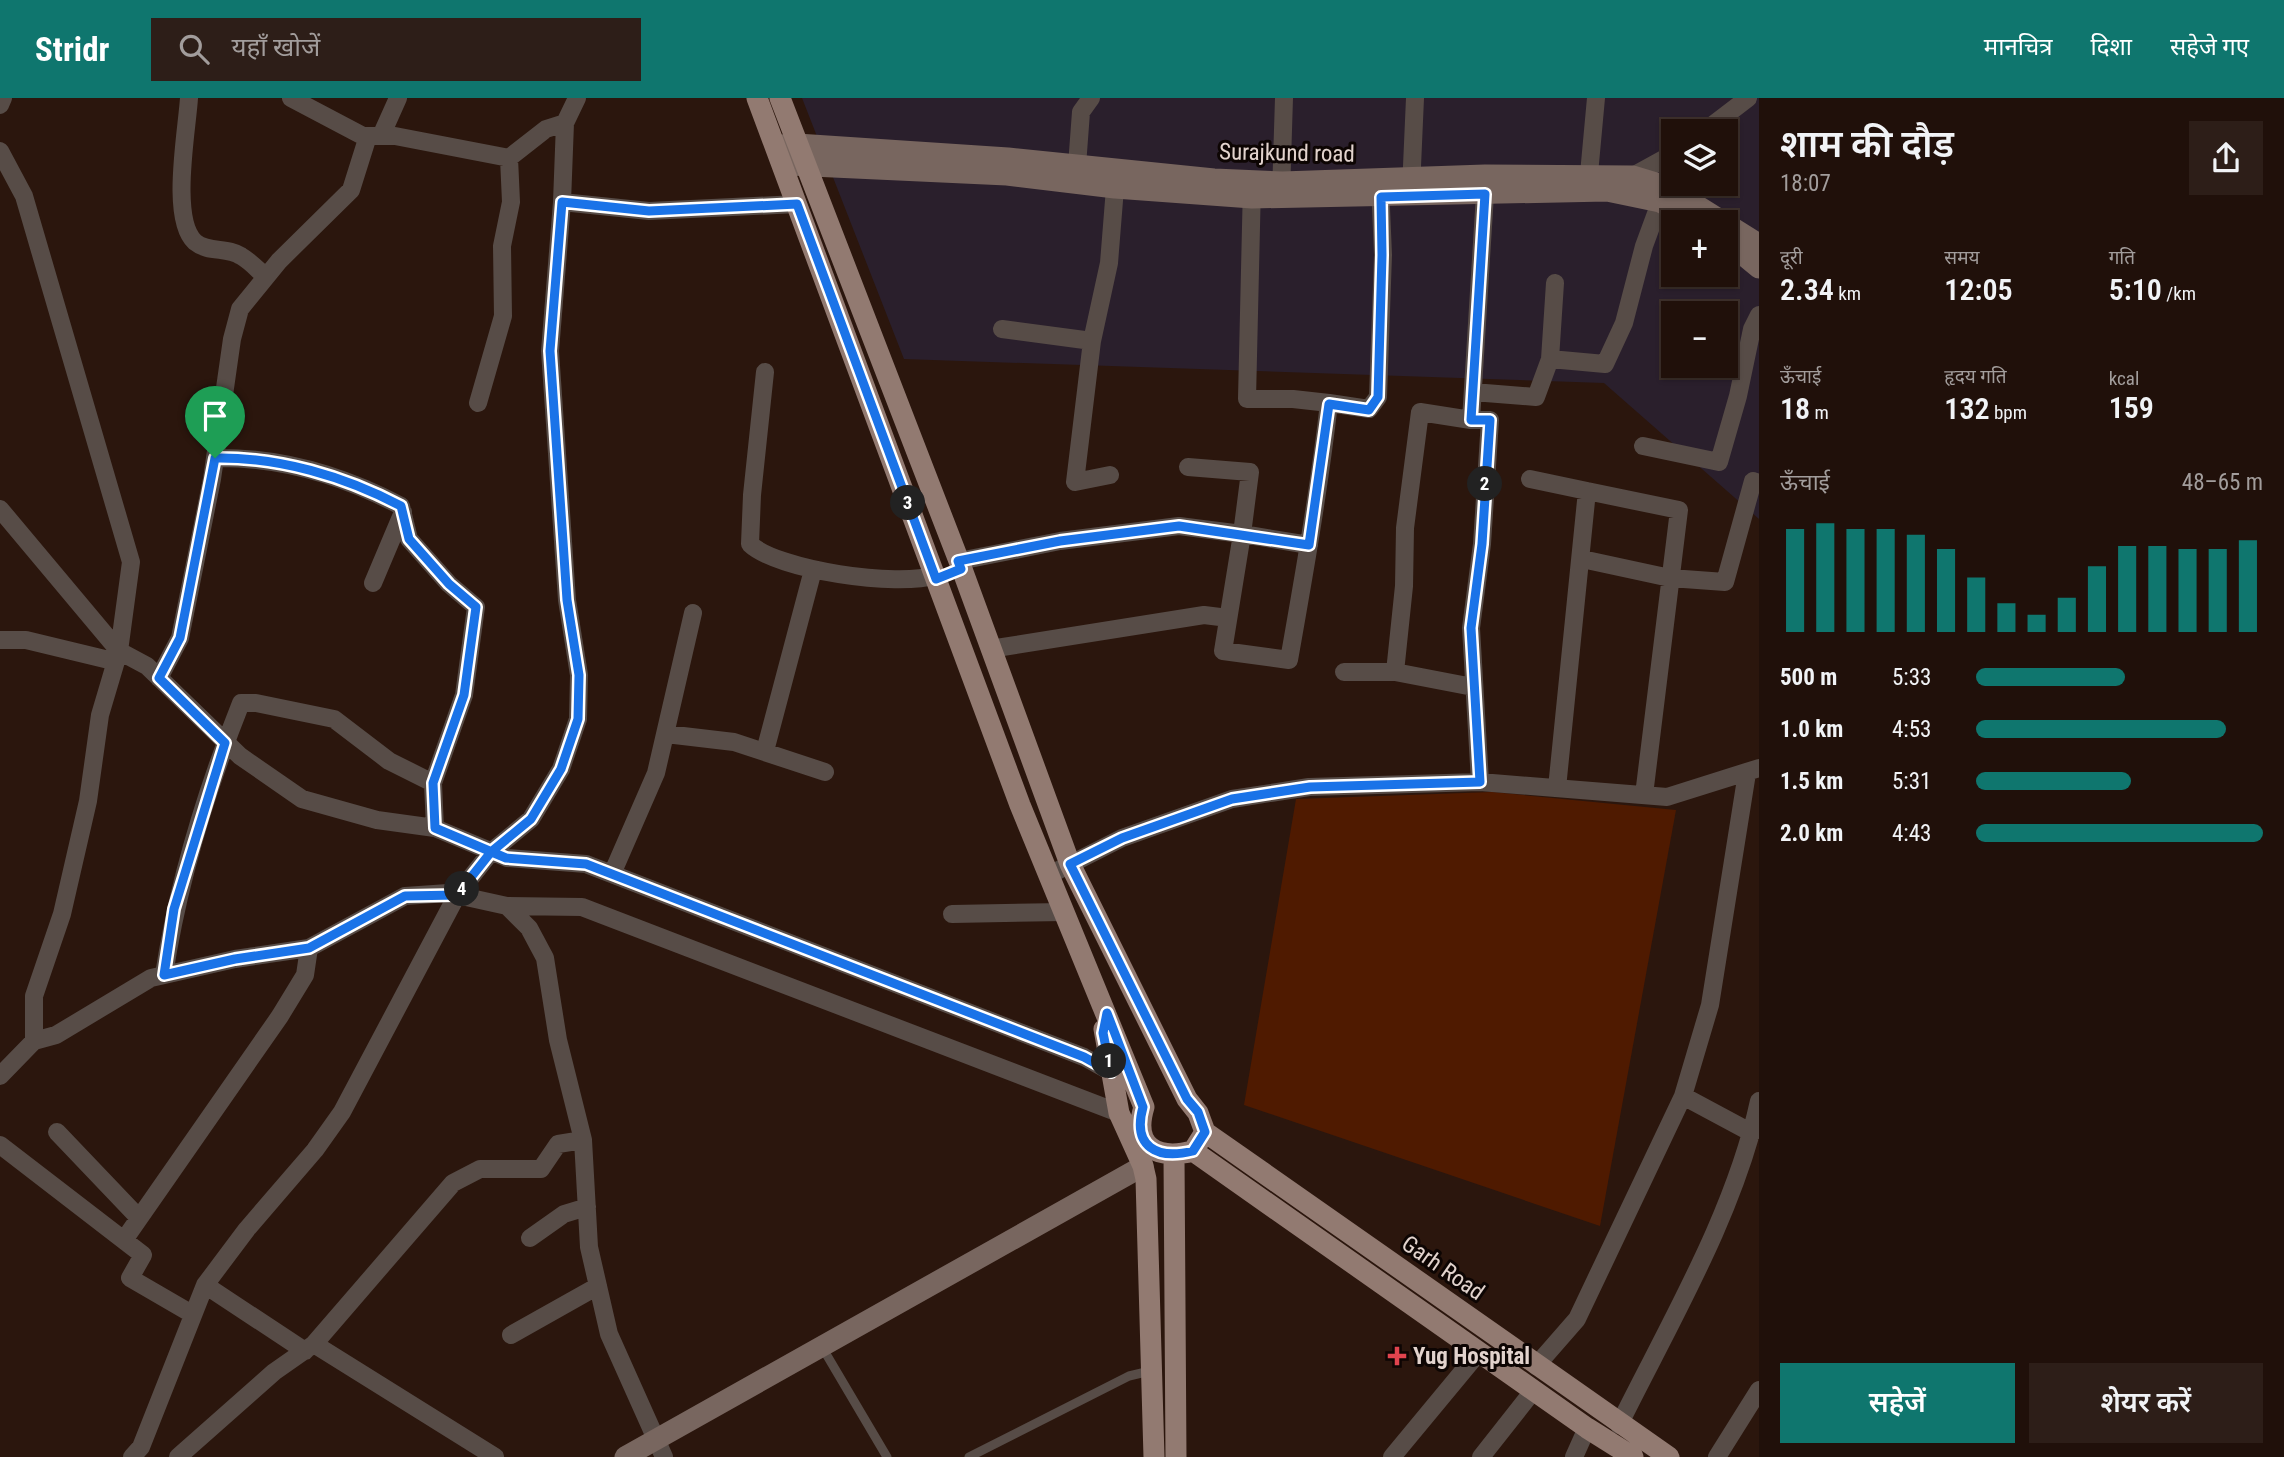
<!DOCTYPE html>
<html lang="hi">
<meta charset="utf-8">
<style>
body{margin:0;font-family:"Roboto Condensed","Noto Sans Devanagari",sans-serif;background:#2d1e18;color:#f1f3f6;height:100vh;display:flex;flex-direction:column;font-size:26px;white-space:nowrap}
*{box-sizing:border-box;margin:0}
p{font-size:23px;color:#a29d9c}
.icon{flex:none;width:38px;height:38px;fill:none;stroke:currentColor;stroke-width:2;stroke-linecap:round;stroke-linejoin:round}
.map{position:relative;flex:1;overflow:hidden}
.panel{display:flex;flex-direction:column;background:#20100a;width:525px}
.panel>*{flex:none}
.tools{position:absolute;left:1661px;top:21px;display:grid;gap:14px}
.tools a{display:grid;place-items:center;width:77px;height:77px;border-radius:0px;background:#20100a;box-shadow:0 2px 5px #0004,0 0 0 2px #3d302b;font-size:35px}
.pin{position:absolute;display:grid;place-items:center;width:60px;height:60px;color:#fff;margin:-72px -30px;border-radius:50% 50% 50% 0;rotate:-45deg;box-shadow:0 0 7px #0007}
.pin .icon{rotate:45deg}
.km{position:absolute;width:35px;height:35px;margin:-18px;border-radius:50%;background:#222;color:#fff;font-size:19px;line-height:35px;text-align:center}
.round{display:grid;place-items:center;flex:none;width:74px;height:74px;border-radius:0px;background:#2d1e18}
.summary{display:flex;align-items:center;justify-content:space-between;height:119px;padding:0 21px}
h1{font-size:38px;font-weight:600;line-height:52px}
.metrics{display:grid;grid-template-columns:repeat(3,1fr);gap:10px;height:119px;padding:7px 21px}
.metrics div{display:grid;align-content:center}
.metrics b{font-size:30px;font-weight:600}
.metrics small{font-size:19px;font-weight:400}
.metrics p{font-size:19px}
.chart{height:196px;padding:14px 21px}
.chart p{display:flex;justify-content:space-between}
.chart svg{width:100%;height:126px;margin-top:7px;stroke:#0f766e;stroke-width:6}
.primary-button{display:flex;gap:14px;margin-top:auto;padding:14px 21px}
.primary-button a{flex:1;height:80px;border-radius:0px;background:#0f766e;color:#fff;font-size:28px;font-weight:600;line-height:80px;text-align:center}
.primary-button a+a{background:#2d1e18;color:#f1f3f6}
ul{padding:0 21px;list-style:none;font-size:23px}
li{display:grid;grid-template-columns:112px 84px 1fr;align-items:center;height:52px}
li i{height:18px;border-radius:9px;background:#0f766e}
header{display:flex;align-items:center;gap:42px;box-sizing:border-box;height:98px;padding:0 35px;background:#0f766e;color:#fff}
header strong{font-size:33px}
nav{display:flex;gap:38px;margin-inline-start:auto;font-size:24px}
.search{width:490px;height:63px;background:#2d1e18;display:flex;align-items:center;gap:18px;box-sizing:border-box;padding:0 24px;border-radius:0px;color:#a29d9c;font-size:26px}
main{display:flex;flex:1;min-height:0}
.map>svg:first-child{display:block}
.commercial{fill:#2a1f2c;fill-rule:evenodd}
.green{fill:#4f1a00}
.lines{fill:none;stroke-linecap:round;stroke-linejoin:round}
.lane{stroke:#574c47;stroke-width:9}
.street{stroke:#574c47;stroke-width:18}
.secondary{stroke:#78665f;stroke-width:21}
.primary{stroke:#927a71;stroke-width:21}
.route-casing{stroke:#fff;stroke-width:14}
.route{stroke:#1a73e8;stroke-width:9}
.health-dot{fill:#e0444e;stroke:#0d0503;stroke-width:2.5}
.labels{text-anchor:middle;dominant-baseline:central;stroke-width:6;stroke-linejoin:round;paint-order:stroke}
.street-label{font-size:23px;fill:#e2d3cd;stroke:#0d0503}
.poi-label{font-size:23px;font-weight:bold;fill:#e2d3cd;stroke:#0d0503;text-anchor:start}
</style>
<header>
<strong>Stridr</strong>
<div class="search"><svg class="icon" aria-label="search" viewBox="0 0 24 24"><circle cx="10" cy="10" r="6"/><path d="M15 15l6 6"/></svg>यहाँ खोजें</div>
<nav><a>मानचित्र</a><a>दिशा</a><a>सहेजे गए</a></nav>
</header>
<main>
<div class="map">
<svg width="1759" height="1359" viewBox="0 0 1759 1359">
<rect width="100%" height="100%" fill="#2b160d"/>
<path class="commercial" d="M802 0H1759V421L1604 285 904 261ZM1673 33H1726V86H1673ZM1673 124H1726V177H1673ZM1673 215H1726V268H1673Z"/>
<path class="green" d="M1492 694 1676 712 1600 1128 1244 1007 1296 701Z"/>
<g class="lines">
<path class="lane" d="M822 1249 887 1359
M969 1359 1129 1278 1150 1273"/>
<path class="street" d="M189 0C187 33 170 121 195 144 208 155 228 149 241 158 250 163 258 172 266 179
M291 0 363 38H395L509 60 546 31 565 25
M0 7 3 0
M1705 33 1748 0
M381 38 398 0
M0 53 24 98 131 464 119 553 100 617 88 703 62 816 34 898V943
M1589 76 1596 0
M1076 81 1081 14 1091 0
M1631 85 1633 78 1673 56
M1252 86 1247 301H1293L1329 305
M1411 91 1415 0
M1281 96 1284 0
M562 104 649 113 797 106
M1002 231 1092 243
M1550 261 1555 185
M765 274 752 397 750 446C777 472 899 490 935 477
M1473 294 1536 299 1550 261 1605 266 1624 225 1644 148 1665 91
M478 305 503 218 502 148 511 104 509 60
M1471 322 1420 314 1405 430 1404 488 1395 574 1473 589
M1643 348 1719 364 1738 298 1752 231 1759 217
M215 360C280 359 344 378 401 408L409 441 449 486 476 509 464 597 433 685 435 730
M1110 377 1075 384 1092 243 1109 165 1115 90
M1530 381 1587 393 1557 690
M1587 393 1679 412 1644 697
M0 411 119 553 147 568 240 658 302 701 377 722 435 730 507 760 586 766 1084 959 1111 974
M1309 447 1242 436 1223 553 1289 562C1304 477 1319 392 1329 305L1369 311 1378 299 1383 157 1380 86
M1582 461 1670 480 1725 484 1753 383 1759 385
M959 463 1060 443 1179 428 1242 436 1250 374 1188 369
M373 485 403 414
M0 542H26L113 563
M990 551 1204 517 1228 520
M1344 574H1395
M159 580 180 540 212 381 232 241 240 211 279 163 351 92 368 38
M666 636 734 644 825 674
M765 653 813 472
M1747 675 1710 907 1683 998 1752 1035
M1480 684 1471 530 1482 446 1490 322H1471L1485 96
M612 776 656 675 693 515
M1049 777 1122 740 1232 701 1309 689 1480 684 1667 699 1759 670
M507 808 529 830 545 860 558 942 583 1042 589 1149 609 1236 664 1359
M952 816 1064 814
M164 877C178 784 206 693 241 605H256L334 621 389 663 433 685
M0 978 34 943 56 937 151 880 235 861 309 850 405 798 448 795 507 808 582 809 1119 1015
M57 1034 139 1120
M0 1047 143 1157 130 1180 192 1216
M530 1140 564 1116 587 1109
M124 1142 280 918 305 877 309 850
M205 1187 305 1253
M511 1237 598 1188
M314 1246 495 1359
M1536 1268 1577 1221 1683 998
M1619 1327C1670 1224 1735 1115 1759 1003
M132 1359 141 1349 205 1187 247 1131 315 1052 342 1014 457 797 491 754 531 721 561 671 578 621 579 577 567 502 550 253 562 104 565 25 577 0
M178 1359 274 1274 314 1246 453 1085 480 1071H541L558 1046 583 1042
M1392 1359 1479 1254
M1481 1359 1533 1293
M1574 1359 1587 1330
M1717 1359 1759 1292"/>
<path class="secondary" d="M781 47 797 46 1008 60 1214 81 1282 84 1485 77 1633 78 1666 88 1759 146
M790 67 1007 77 1115 90 1252 100 1607 93 1660 104 1697 124
M1726 143 1759 170
M625 1359 1143 1068"/>
<path class="primary" d="M757 0 1020 707 1144 1009C1132 1049 1157 1062 1193 1053L1205 1034
M780 0 959 463 1070 766 1187 1001 1198 1015 1205 1034 1669 1359
M1104 931 1119 1015 1143 1068 1146 1081 1154 1359
M1193 1053 1587 1330 1633 1359
M1174 1058 1176 1359"/>
</g>
<g class="lines">
<g class="route-casing">
<path id="route" d="M215 360C279 359 344 378 401 408L409 441 449 486 476 509 464 597 433 685 435 730 506 760 586 766 1084 959 1111 974 1103 935 1107 915 1143 1009C1132 1049 1157 1062 1193 1053L1205 1034 1198 1014 1187 1001 1070 766 1122 740 1232 701 1310 689 1480 684 1471 530 1482 446 1490 322H1471L1485 96 1381 99 1382 157 1378 299 1369 312 1329 306 1309 447 1179 428 1060 443 958 463 961 471 936 481 797 106 649 113 562 104 550 253 567 502 579 577 578 621 561 671 531 721 491 754 457 797 405 798 309 850 235 861 164 877 174 811 225 645 159 580 180 540 215 360"/>
</g>
<use href="#route" class="route"/>
</g>
<path class="health-dot" d="M1393.5 1247.5h7v7h7v7h-7v7h-7v-7h-7v-7h7z"/>
<g class="labels">
<g class="street-label">
<text transform="translate(1287 55) rotate(1)">Surajkund road</text>
<text transform="translate(1443 1170) rotate(35)">Garh Road</text>
</g>
<g class="poi-label">
<text x="1413" y="1258">Yug Hospital</text>
</g>
</g>
</svg>
<div class="tools">
<a><svg class="icon" aria-label="layers" viewBox="0 0 24 24"><path d="M12 4l9 5-9 5-9-5zM3 14l9 5 9-5"/></svg></a>
<a>+</a>
<a>−</a>
</div>
<div class="pin" style="left:215px;top:360px;background:#1e9e55"><svg class="icon" aria-label="arrive" viewBox="0 0 24 24"><path d="M6 21V4h12l-3 4 3 4H6"/></svg></div>
<b class="km" style="left:1109px;top:963px">1</b>
<b class="km" style="left:1485px;top:386px">2</b>
<b class="km" style="left:908px;top:405px">3</b>
<b class="km" style="left:462px;top:791px">4</b>
</div>
<section class="panel">
<div class="summary"><div><h1>शाम की दौड़</h1><p>18:07</p></div><a class="round"><svg class="icon" aria-label="share" viewBox="0 0 24 24"><path d="M12 15V3M7 8l5-5 5 5M5 13v7h14v-7"/></svg></a></div>
<div class="metrics">
<div><p>दूरी</p><b>2.34<small> km</small></b></div>
<div><p>समय</p><b>12:05</b></div>
<div><p>गति</p><b>5:10<small> /km</small></b></div>
</div>
<div class="metrics">
<div><p>ऊँचाई</p><b>18<small> m</small></b></div>
<div><p>हृदय गति</p><b>132<small> bpm</small></b></div>
<div><p>kcal</p><b>159</b></div>
</div>
<div class="chart"><p><span>ऊँचाई</span>48–65 m</p>
<svg viewBox="0 0 160 44" preserveAspectRatio="none"><path d="M5 44V8M15 44V6M25 44V8M35 44V8M45 44V10M55 44V15M65 44V25M75 44V34M85 44V38M95 44V32M105 44V21M115 44V14M125 44V14M135 44V15M145 44V15M155 44V12"/></svg>
</div>
<ul>
<li><b>500 m</b>5:33<i style="width:52%"></i></li>
<li><b>1.0 km</b>4:53<i style="width:87%"></i></li>
<li><b>1.5 km</b>5:31<i style="width:54%"></i></li>
<li><b>2.0 km</b>4:43<i style="width:100%"></i></li>
</ul>
<div class="primary-button"><a>सहेजें</a><a>शेयर करें</a></div>
</section>
</main>
